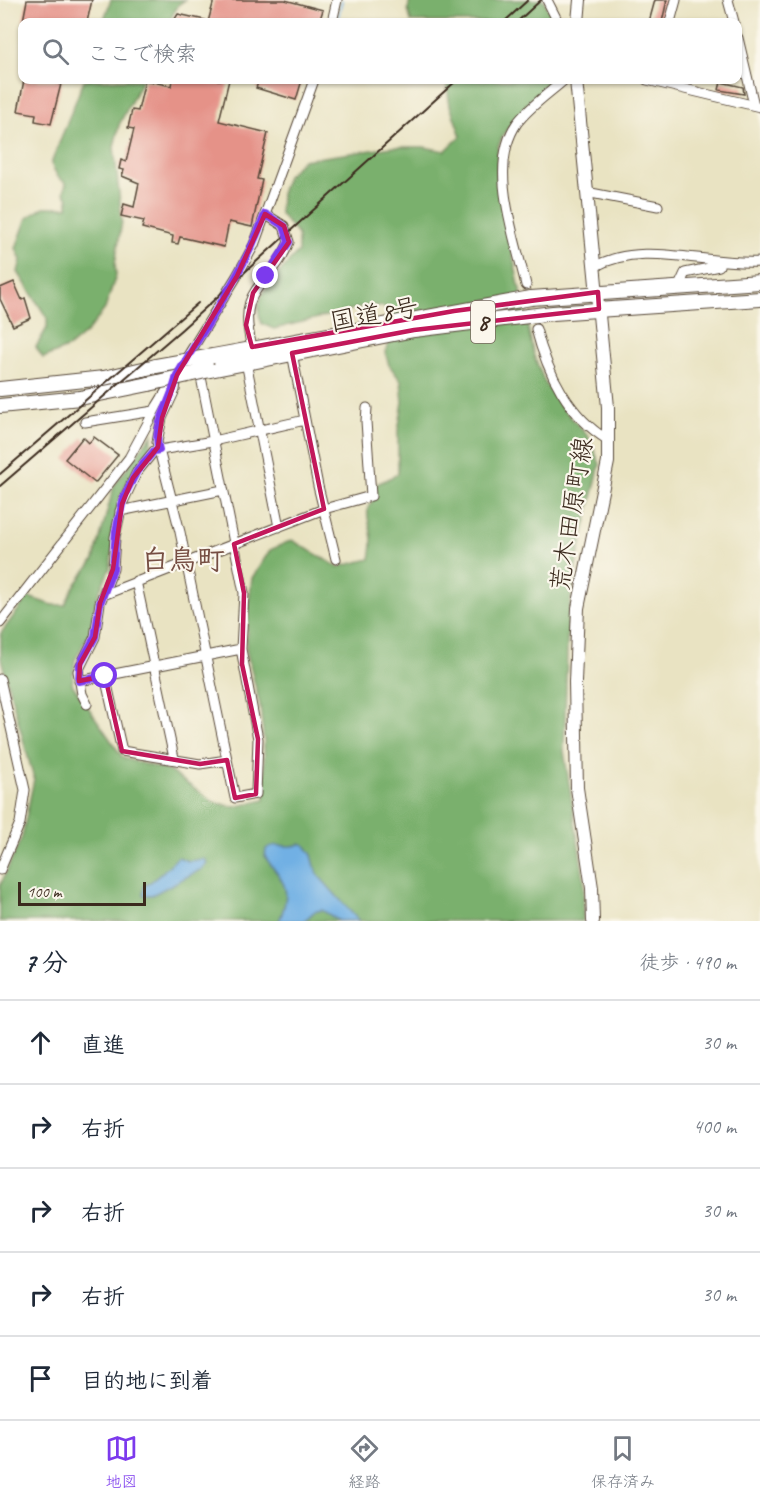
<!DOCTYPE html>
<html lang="ja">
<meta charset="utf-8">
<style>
:root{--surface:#fff;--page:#f6f6f7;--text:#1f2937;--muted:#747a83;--line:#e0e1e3;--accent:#7c3aed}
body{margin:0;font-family:Caveat,"Klee One",sans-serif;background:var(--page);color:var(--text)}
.scale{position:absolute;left:18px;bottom:15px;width:128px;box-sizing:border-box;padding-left:6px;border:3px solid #3b2a1e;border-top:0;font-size:16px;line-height:21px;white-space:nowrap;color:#3b2a1e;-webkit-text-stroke:4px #fbf7ec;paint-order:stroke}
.stop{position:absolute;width:18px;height:18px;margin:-14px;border:4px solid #7c3aed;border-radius:50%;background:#fff}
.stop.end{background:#7c3aed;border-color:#fff;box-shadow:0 2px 6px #0008}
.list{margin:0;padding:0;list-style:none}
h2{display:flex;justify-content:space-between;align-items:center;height:78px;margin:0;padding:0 24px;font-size:26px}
h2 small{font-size:20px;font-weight:400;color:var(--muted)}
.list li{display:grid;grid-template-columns:39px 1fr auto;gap:18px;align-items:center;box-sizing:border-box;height:84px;padding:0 24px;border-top:2px solid var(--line)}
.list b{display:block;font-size:22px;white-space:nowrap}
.list em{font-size:20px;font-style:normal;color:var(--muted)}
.icon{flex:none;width:33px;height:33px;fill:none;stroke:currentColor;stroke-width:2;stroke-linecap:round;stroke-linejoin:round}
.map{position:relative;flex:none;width:760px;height:921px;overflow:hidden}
.search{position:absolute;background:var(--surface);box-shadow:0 2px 4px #0004;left:18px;right:18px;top:18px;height:66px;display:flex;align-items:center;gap:15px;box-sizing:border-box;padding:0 21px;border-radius:12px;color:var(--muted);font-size:22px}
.sheet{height:498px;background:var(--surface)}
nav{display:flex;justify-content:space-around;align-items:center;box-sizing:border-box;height:84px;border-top:2px solid var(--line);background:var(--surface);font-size:16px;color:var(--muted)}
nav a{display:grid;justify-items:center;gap:3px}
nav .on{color:var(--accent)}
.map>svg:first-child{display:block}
.forest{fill:#7ab06d;stroke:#5a6d46;stroke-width:1.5}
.water{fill:#71b0e4;stroke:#566d81;stroke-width:1.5}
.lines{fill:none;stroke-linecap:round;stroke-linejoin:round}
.stream{stroke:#71b0e4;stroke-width:2}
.building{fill:#e59288}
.minor-tunnel{stroke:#c6bea1;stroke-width:9;stroke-dasharray:9 4.5;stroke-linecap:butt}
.minor-casing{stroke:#554637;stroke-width:11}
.major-casing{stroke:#554637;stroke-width:14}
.highway-casing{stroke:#554637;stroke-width:16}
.minor{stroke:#fff;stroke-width:9}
.major{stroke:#fff;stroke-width:12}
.highway{stroke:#fff;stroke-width:14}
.rail{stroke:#3b2a1e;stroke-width:2}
.highway-bridge-casing{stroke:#554637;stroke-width:16;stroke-linecap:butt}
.highway-bridge{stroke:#fff;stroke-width:14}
.route{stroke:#7c3aed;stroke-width:8}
.marked{fill:none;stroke:#c2185b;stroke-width:4.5;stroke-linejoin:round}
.labels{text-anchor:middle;stroke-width:4.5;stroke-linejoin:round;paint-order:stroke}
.shield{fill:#fbf7ec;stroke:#75685c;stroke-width:1.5}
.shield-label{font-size:24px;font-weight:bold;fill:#3b2a1e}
.street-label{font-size:26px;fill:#3b2a1e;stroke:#fbf7ec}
.quarter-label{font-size:28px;font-weight:bold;fill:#764e43;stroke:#fbf7ec}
</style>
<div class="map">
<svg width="760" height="921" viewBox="0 0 760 921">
<rect width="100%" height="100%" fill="#fbf7ec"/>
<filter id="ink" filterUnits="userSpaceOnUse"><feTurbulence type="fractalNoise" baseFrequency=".0167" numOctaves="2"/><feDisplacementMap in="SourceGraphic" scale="12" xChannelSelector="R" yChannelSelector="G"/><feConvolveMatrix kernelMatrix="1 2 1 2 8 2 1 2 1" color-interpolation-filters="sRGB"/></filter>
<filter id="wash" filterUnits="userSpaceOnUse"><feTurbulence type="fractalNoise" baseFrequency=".008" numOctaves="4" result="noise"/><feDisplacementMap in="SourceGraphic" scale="24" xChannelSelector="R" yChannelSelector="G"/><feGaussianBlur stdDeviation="1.35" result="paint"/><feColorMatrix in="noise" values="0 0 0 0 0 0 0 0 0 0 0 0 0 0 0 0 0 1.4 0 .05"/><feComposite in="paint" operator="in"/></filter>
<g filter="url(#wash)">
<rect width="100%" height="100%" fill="#e9e3c2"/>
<path class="forest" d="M111,0h74l-7,5 -9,17h-66z
M410,0h134l10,22h-143l-3,-13z
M84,80h58l-23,45 -5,22 8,74 -7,43 1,11 -11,34 -17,22 -19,16 -26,11 -7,-11 11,-19v-10l-29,-46 3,-12 -5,-12 11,-30 17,-11h24v-9l-4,-6 2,-9 -8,-6 -7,-13z
M446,80h110l-25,19 -28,36 -5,12 -1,34 37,175 12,29 17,24 25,27 12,28 -24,101 -8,53 -4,133 20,128 -1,42h-583v-35l22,-49 12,-58 -33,-120v-26l27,-36 24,8h13l8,-17 21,-28 20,-74 39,-53 -4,18 -23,33 -6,15 -10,69 -14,31 -7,34 -14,27 -3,24 51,74 46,13 45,31 20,5 31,-7 -1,-58 -4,-37 -14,-56 3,-47 3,-24 18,-28 22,-10 46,27 32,-8c1,-6 2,-13 2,-19 -1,-21 -12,-26 5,-45l-2,-10 23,-11v-43l5,-29 -2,-21 -12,-16 -4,-13 8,-19 -8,-26 -15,-2 -96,24 -12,-5c-14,-29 19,-51 36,-72v-17l-18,-21 1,-20 6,-18 16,-16 90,-13h31l21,4 16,-15 -11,-30z"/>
<path class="water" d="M299,844h5l8,11 5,19 42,47h-20l-17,-11 -8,2 -10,9h-25c14,-33 5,-38 -14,-64l1,-8c10,-8 22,1 33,-5z
M178,857l10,4 17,-2 2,4 -5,6 -50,26h-9l1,-9c13,-6 23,-19 34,-29z"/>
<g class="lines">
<path class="stream" d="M337,22l5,-22"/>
</g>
<g id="blocks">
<path class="building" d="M27,0h65l-5,22 -64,-1z
M214,0h71l38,10 -4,12h-111z
M655,0h12l-5,22h-13z
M178,14l27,6 -1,2h-31z
M24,80h38l-11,44 -16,-3 1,-7 -18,-3z
M145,80l26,6 1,-6h57l-10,41 49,12 -11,46 5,1 -10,47 -23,-5 -5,25 -44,-10 -2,7 -6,-1 1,-7 -31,-8 2,-7 -23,-5 3,-12 10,3 5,-24 -17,-7 2,-6 -5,-1 2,-9 5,2 8,-33 -6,-1 4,-18 6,1z
M259,80h43l-6,20 -40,-12z
M721,82l22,5 1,7 -25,-4z
M14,282l8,18 3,-2 6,20 -18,8 -13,-27v-11z
M83,437l6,6 5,-6 24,18 -23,28 -30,-24z"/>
</g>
</g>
<g filter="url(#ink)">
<use href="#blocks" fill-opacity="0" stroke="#554637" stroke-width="1.5"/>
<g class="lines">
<path class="minor-tunnel" d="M526,285l10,44"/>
<g class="minor-casing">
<path id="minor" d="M547,0l11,22
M728,0l6,22
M332,22l5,-22
M670,22l6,-22
M738,38l16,67
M647,80l113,27
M586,192l72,14
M594,267c49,-28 112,-1 166,-5
M526,285c-11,-48 -39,-119 -9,-162 13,-17 31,-29 47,-43
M679,286l6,-13 34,-7
M536,329c11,43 33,88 72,111
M252,347c-17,-64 19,-58 37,-105l-5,-16 -19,-12
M292,353l26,133 18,73
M246,362l33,165
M177,375l-2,15 -13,28 -5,24 23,90 55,266 21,-4 2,-55 -17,-90 3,-56 -44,-221
M85,422l69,-11
M120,511l103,-21
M136,581l38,177
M103,595l221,-86 47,-13 -5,-75 1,-13
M0,623l129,-165 28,-52 80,-130 17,-31 60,-165
M105,676l17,75 78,13 27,-4
M0,679l25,111 -5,33 -20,47
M79,681l162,-32
M87,704l-5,-10 -4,-23 17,-34 5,-34 13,-34 2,-32 7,-33 15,-32 17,-21 59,-10 92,-21"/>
</g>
<g class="major-casing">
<path id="major" d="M578,22l2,-22
M576,80l32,327v55l-30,146 -3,74 2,106 15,100 1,33"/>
</g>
<g class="highway-casing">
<path id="highway" d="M213,356l318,-58 229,-16
M210,370l204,-40 139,-17 207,-14
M0,389l104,-11 52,-12
M0,406l80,-8 69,-14"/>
</g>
<use href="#minor" class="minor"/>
<use href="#major" class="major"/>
<use href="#highway" class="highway"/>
<path class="rail" d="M504,22l24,-22
M517,22l24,-22
M0,474l198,-171
M0,486l182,-157 275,-249"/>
<g class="highway-bridge-casing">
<path id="highway-bridge" d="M156,366l57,-10
M149,384l61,-14"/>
</g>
<use href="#highway-bridge" class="highway-bridge"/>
</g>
</g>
<g class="lines" filter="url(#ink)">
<path class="route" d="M105,676l-26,5 1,-17 15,-27 5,-34 13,-34 3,-38 8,-35 13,-25 17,-20 5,-1c-8,-24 14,-50 18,-75 31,-53 67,-103 88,-161l19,12 5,16 -23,34"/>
</g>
<path class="marked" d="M265,214l19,12 5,16 -36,51 -7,32 6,22 202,-36 144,-19 1,17 -185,21 -122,23 32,156 -90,35 10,49 -2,71 16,75 -2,55 -21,4 -8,-38 -27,4 -78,-13 -17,-75 -26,5 1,-17 15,-27 5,-34 13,-34 9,-65 11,-26 25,-31 4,-29 15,-43 60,-99z"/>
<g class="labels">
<rect class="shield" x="471" y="301" width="24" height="42" rx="4.5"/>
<g class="shield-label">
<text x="483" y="330">8</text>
</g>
<g class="street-label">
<text transform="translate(374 314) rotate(-10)" y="9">国道8号</text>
<text transform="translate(571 514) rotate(-81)" y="9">荒木田原町線</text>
</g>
<g class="quarter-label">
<text x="183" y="569">白鳥町</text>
</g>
</g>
</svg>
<div class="scale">100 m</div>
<div class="stop" style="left:105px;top:676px"></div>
<div class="stop end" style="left:266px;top:276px"></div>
<div class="search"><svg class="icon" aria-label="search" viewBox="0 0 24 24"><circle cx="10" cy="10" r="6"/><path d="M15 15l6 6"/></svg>ここで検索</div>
</div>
<section class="sheet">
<h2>7 分<small>徒歩 · 490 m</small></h2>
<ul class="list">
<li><svg class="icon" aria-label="ahead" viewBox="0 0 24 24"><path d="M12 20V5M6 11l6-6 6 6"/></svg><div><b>直進</b></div><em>30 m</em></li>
<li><svg class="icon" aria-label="right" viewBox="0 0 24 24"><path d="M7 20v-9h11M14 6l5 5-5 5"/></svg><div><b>右折</b></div><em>400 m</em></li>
<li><svg class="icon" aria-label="right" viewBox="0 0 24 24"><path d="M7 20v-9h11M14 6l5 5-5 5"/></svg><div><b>右折</b></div><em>30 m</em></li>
<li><svg class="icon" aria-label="right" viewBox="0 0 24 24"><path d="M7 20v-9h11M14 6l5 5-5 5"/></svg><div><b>右折</b></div><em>30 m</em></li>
<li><svg class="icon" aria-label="arrive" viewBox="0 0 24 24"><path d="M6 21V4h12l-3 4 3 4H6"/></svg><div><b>目的地に到着</b></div></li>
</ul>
</section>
<nav>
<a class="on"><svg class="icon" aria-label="map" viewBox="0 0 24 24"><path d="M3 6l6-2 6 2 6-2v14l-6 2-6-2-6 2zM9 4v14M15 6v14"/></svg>地図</a>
<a><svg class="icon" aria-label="directions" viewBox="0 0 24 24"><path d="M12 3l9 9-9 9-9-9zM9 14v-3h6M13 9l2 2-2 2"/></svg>経路</a>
<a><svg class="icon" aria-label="saved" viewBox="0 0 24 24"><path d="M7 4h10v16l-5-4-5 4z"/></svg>保存済み</a>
</nav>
